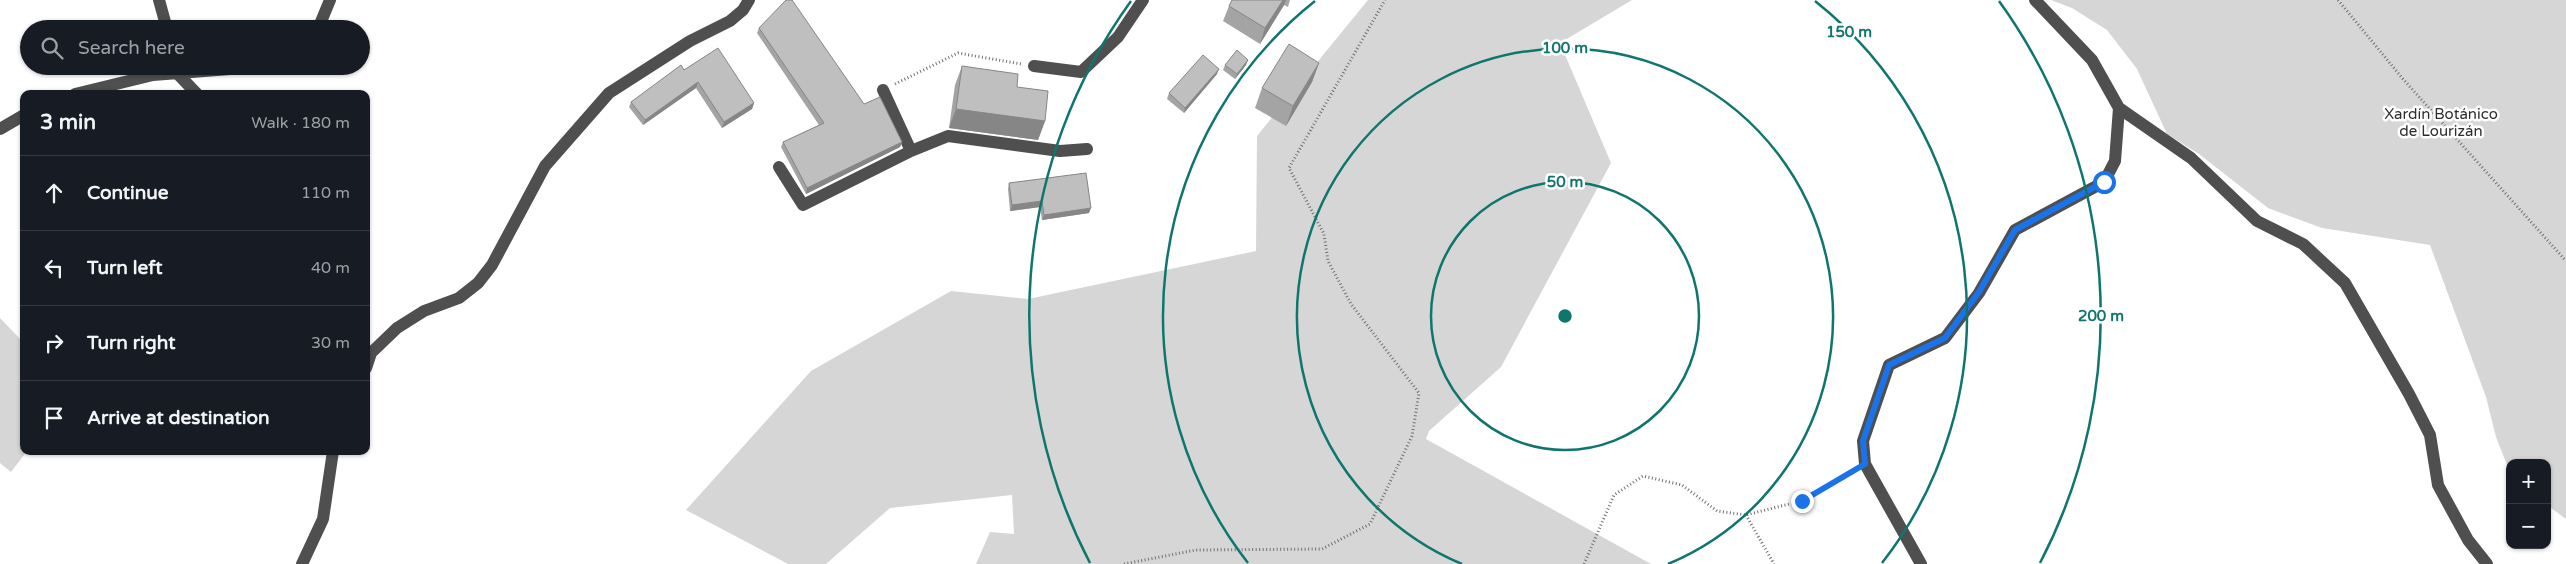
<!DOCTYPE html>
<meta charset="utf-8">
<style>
:root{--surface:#171b24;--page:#20242c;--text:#f1f3f6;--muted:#9ea1a6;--line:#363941}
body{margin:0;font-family:"Varela Round",sans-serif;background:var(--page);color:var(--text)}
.controls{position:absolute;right:15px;bottom:15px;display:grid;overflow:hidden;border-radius:10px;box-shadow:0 1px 4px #0004}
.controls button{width:45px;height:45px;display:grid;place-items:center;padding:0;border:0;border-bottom:1px solid var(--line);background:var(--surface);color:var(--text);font:25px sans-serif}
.stop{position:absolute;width:15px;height:15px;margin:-11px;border:4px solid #1a73e8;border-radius:50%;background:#fff}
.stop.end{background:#1a73e8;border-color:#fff;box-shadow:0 1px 5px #0008}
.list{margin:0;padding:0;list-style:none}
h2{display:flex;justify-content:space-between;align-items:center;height:65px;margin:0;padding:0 20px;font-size:21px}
h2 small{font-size:16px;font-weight:400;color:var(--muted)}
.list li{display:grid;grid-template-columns:32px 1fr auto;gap:15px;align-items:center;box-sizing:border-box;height:75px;padding:0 20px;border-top:1px solid var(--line)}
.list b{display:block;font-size:19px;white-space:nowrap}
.list em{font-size:16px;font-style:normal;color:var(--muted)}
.icon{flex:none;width:28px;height:28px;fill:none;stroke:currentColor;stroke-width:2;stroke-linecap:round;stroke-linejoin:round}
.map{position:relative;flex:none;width:2566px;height:564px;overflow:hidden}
.search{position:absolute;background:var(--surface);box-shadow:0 1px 4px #0004;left:20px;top:20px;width:350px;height:55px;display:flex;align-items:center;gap:12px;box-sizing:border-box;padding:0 18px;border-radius:28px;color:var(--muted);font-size:19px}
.panel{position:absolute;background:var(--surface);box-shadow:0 1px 4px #0004;left:20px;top:90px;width:350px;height:365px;border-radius:10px}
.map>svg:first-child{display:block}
.green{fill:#d6d6d6}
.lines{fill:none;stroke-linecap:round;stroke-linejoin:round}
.path{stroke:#717171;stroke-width:3;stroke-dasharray:1 2.5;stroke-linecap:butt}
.minor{stroke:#4f4f4f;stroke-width:12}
.wall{fill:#a4a4a4}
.shaded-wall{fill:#868686}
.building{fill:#bfbfbf;stroke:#868686}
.route{stroke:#1a73e8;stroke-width:6}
.ring{fill:none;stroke:#0f766e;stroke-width:2.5}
.labels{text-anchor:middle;stroke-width:5;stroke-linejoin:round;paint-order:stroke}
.park-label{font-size:15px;fill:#2d2d2d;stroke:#fff}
.centre{fill:#0f766e;stroke:#fff;stroke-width:2.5}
.ring-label{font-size:15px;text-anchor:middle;font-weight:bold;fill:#0f766e;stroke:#fff;stroke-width:5;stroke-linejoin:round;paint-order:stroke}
</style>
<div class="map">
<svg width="2566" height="564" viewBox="0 0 2566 564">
<rect width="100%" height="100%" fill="#fff"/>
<path class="green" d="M1368,0h264l-72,43 51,120 -110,204 -72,64 -3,8 225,125h-675l14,-32 24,2 -2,-39 -122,13 -64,56h-38l-102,-54 125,-139 140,-80 77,8 228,-48 1,-115z
M2051,0h515v519l-19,-14v-42h-37v6l-3,-4 -11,-28 -10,-40 -56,-152 -108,-17 -54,-20 -69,-54 -32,-20 -30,-65 -30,-39 -35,-22z
M0,318l24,25v108h3l-16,21 -11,-9z"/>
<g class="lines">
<path class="path" d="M2338,0l65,79 163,182
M895,84l63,-31 63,11
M1746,515l28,49
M1124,564l72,-14 126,-1 48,-25 42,-88 7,-43 -68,-89 -23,-43 -4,-27 -35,-66 96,-168
M1584,564l30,-69 29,-19 39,9 35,26 29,4 55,-14 52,-30"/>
<path class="minor" d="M159,0l8,29
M2035,0l57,60 27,48 72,50 66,63 46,23 42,39 64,111 21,41 8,50 30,55 19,24
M318,29l12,-29
M1034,66l47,6 37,-35 25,-37
M175,68l1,4 21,22
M75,94l78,-19 114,-9
M0,129l24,-14
M911,151l37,-15 112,15 27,-2
M779,167l24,38 108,-54 -28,-61
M366,368l5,-15 26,-25 27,-17 35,-13 19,-15 14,-18 53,-99 64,-73 81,-52 40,-20 13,-11 6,-10
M302,564l21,-45 10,-68
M1921,564l-56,-100 -2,-23 26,-76 56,-27 34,-45 36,-63 89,-48 11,-21 4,-53"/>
</g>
<path class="wall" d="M1232,0h58l-2,7 -4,-2 -24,39 -37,-23 6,-15z
M759,28l105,76 38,38 -2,5 -94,47 -25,-47 2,-5 36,-17 -62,-92z
M1248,60l-2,5 -11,14 -12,-9 2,-5z
M1319,63l-7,19 -26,44 -31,-18 7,-20z
M962,66l55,21 28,34 -7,19 -89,-12 6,-43z
M684,70l70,33 -2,6 -30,19 -26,-40 -53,37 -14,-18 2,-5z
M1217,74l-33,39 -17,-14 2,-6z
M1009,183l80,30 -47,7 -2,-13 -30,4 -2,-22z"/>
<path class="shaded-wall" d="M1283,0h3l-2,5 -24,39 5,-16z
M1248,60l-2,5 -11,14 2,-5z
M1319,63l-7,19 -26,44 7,-20z
M1219,69l-2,5 -33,39 1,-5z
M698,82l-2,6 -53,37 2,-5z
M754,103l-2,6 -30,19 2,-6z
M956,109l89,12 -7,19 -89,-12z
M902,142l-2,5 -94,47 1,-6z
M1042,201l-2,6 -30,4 2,-6z
M1091,208l-2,5 -47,7 2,-5z"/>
<path class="building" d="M786,0h6l72,104 16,-7 22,45 -95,46 -24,-46 41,-19 -65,-95z
M1232,0h51l-18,28 -36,-22z
M1289,44l30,19 -26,43 -31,-18z
M718,48l36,55 -30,19 -26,-40 -53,38 -14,-18 50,-37 3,5z
M1237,50l11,10 -11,14 -12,-9z
M1203,55l16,14 -34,39 -16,-15z
M962,66l56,8 -1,13 31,4 -3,30 -89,-12z
M1086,173l5,35 -47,7 -2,-14 -30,4 -3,-22z"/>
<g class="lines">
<path class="route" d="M1802,501l63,-37 -2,-23 26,-76 56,-27 34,-46 36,-62 89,-48"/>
</g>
<g class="ring">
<circle cx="1565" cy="316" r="134"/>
<path d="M1462 564A268 268 0 1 1 1668 564"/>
<path d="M1248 563A402 402 0 0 1 1315 1M1815 1A402 402 0 0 1 1882 563"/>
<path d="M1090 563A536 536 0 0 1 1131 1M1999 1A536 536 0 0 1 2040 563"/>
</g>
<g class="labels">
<g class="park-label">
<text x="2441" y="119">Xardín Botánico<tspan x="2441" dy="17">de Lourizán</tspan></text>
</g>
</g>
<circle cx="1565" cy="316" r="8" class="centre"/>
<g class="ring-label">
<text x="1849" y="37">150 m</text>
<text x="1565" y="53">100 m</text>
<text x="1565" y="187">50 m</text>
<text x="2101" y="321">200 m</text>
</g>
</svg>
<div class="controls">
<button>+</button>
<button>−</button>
</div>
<div class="stop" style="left:2104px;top:182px"></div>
<div class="stop end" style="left:1802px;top:501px"></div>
<div class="search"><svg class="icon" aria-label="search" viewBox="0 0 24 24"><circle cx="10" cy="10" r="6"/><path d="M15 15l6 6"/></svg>Search here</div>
<section class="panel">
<h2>3 min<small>Walk · 180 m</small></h2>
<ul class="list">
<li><svg class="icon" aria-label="ahead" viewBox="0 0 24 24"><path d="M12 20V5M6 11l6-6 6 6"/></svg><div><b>Continue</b></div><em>110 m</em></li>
<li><svg class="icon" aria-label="left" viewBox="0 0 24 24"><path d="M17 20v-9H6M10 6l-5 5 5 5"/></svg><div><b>Turn left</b></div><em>40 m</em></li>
<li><svg class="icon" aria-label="right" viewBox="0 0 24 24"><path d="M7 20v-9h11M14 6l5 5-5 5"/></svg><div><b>Turn right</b></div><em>30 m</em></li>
<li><svg class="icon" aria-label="arrive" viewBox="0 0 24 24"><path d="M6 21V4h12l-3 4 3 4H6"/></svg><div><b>Arrive at destination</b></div></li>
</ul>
</section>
</div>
